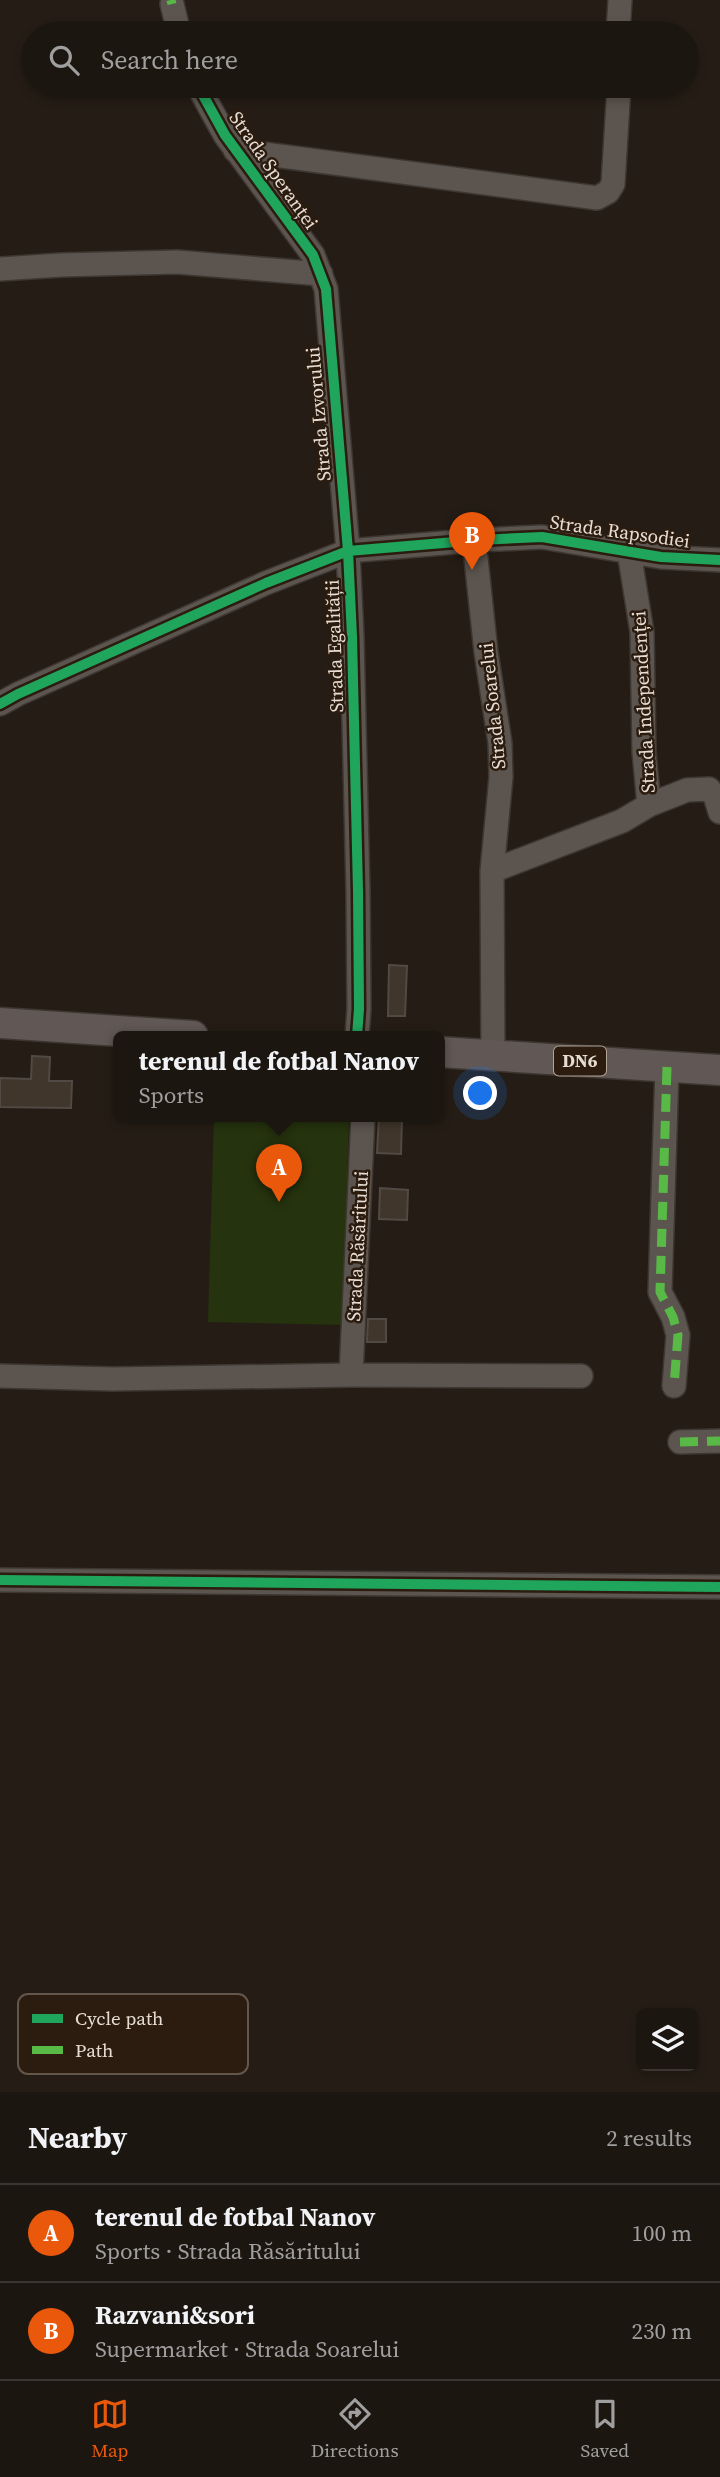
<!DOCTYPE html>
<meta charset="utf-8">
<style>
:root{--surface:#1c1610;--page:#29231e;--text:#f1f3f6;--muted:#a09f9f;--line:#3a3530;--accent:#ea580c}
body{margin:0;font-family:"Source Serif 4",serif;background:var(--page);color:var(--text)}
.controls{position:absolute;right:21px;bottom:21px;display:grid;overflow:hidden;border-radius:10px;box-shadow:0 4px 10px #0003}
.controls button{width:63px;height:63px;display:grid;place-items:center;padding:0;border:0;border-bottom:2px solid var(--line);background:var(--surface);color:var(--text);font:35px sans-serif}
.you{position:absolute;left:481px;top:1094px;width:24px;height:24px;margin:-18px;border:5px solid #fff;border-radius:50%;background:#1a73e8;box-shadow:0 0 0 10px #1a73e833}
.badge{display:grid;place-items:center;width:46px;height:46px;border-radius:50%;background:var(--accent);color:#fff;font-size:23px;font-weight:700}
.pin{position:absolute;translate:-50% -58px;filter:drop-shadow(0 2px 4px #0008)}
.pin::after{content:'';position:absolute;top:37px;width:24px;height:21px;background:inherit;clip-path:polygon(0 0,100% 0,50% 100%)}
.popup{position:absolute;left:113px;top:1031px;width:332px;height:91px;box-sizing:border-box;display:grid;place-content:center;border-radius:10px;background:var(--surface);filter:drop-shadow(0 2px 5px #0005);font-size:23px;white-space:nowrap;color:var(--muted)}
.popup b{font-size:26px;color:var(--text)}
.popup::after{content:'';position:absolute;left:50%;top:100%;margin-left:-14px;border:14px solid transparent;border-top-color:var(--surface)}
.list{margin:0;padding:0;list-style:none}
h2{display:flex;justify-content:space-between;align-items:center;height:91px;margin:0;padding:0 28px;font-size:30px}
h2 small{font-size:23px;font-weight:400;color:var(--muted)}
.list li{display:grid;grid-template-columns:46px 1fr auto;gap:21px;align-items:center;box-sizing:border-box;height:98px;padding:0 28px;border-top:2px solid var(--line)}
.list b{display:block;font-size:26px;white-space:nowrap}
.list p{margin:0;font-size:23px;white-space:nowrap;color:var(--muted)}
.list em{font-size:23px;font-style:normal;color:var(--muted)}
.icon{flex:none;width:38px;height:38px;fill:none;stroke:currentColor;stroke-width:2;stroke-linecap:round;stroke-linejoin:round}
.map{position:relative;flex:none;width:720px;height:2092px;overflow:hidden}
.search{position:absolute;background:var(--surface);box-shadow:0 4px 10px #0003;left:21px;right:21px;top:21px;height:77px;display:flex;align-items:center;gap:18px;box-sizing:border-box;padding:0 24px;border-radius:38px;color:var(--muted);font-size:26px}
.sheet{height:287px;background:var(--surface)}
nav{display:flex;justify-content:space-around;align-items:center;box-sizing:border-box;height:98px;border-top:2px solid var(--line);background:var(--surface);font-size:19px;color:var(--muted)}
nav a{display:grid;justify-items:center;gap:4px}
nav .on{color:var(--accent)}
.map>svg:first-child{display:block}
.green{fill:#25330e}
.building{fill:#40362b;stroke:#514a44;stroke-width:2}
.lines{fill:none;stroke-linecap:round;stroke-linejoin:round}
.minor-casing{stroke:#3d3631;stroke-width:26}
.major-casing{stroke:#3d3631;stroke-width:33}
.minor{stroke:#5c554f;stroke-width:23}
.major{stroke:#615855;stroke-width:30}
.quiet{stroke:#58b947;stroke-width:9;stroke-dasharray:18 9;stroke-linecap:butt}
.cycleway-casing{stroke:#2b1c0f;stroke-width:15}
.cycleway{stroke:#20a55d;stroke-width:10}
.labels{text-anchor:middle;stroke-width:5;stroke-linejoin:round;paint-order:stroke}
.shield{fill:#2b1c0f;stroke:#afa399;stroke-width:2}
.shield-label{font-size:18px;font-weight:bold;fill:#e7ddd4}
.street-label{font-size:19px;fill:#e7ddd4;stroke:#2b1c0f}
.key{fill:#2b1c0f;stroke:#63564a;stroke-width:2}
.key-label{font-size:19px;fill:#e7ddd4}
</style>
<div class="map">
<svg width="720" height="2092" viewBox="0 0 720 2092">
<rect width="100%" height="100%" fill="#251d15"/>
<path class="green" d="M214,1116h135l-6,209 -135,-3z"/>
<path class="building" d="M389,965l18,1 -2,50h-17z
M32,1056l18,1 -1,24h23l-1,27 -71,-1v-29l31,1z
M379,1116h23l-1,38 -24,-1z
M380,1188l28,2 -1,30 -28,-1z
M368,1319h18v23h-19z"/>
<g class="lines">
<g class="minor-casing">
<path id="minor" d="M172,4l7,29
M618,33l2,-33
M198,86l27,49 88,120 13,34 22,262 4,86 6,254 1,118 -2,27
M235,150l362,48 11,-6 5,-8 6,-98
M0,269l61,-4 116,-3 144,12
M474,540l12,112 14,91 1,34 -9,94
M629,552l13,80 2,120 5,53
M0,704l18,-10 248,-111 82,-32 131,-11 63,-3 119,20 59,3
M493,1055l-1,-184 130,-50 27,-16 38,-15 22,-1 6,7 5,16
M667,1067l-7,225 13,25 5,18 -4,51
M351,1375l12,-259
M0,1376l113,3 238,-4 230,1
M680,1442l40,-1
M0,1580l720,7"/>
</g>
<g class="major-casing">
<path id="major" d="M0,1023l193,13
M440,1052l280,18"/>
</g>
<use href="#minor" class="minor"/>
<use href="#major" class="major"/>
<path class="quiet" d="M171,0l1,4
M667,1067l-7,225 13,25 5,18 -4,51
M680,1442l40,-1"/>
<g class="cycleway-casing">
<path id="cycleway" d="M198,86l27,49 88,120 13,34 22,262 4,86 6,254 1,118 -2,27
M0,704l18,-10 248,-111 82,-32 131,-11 63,-3 119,20 59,3
M0,1580l720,7"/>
</g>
<use href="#cycleway" class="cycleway"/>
</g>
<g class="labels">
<rect class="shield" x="554" y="1046.5" width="52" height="29" rx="5"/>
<g class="shield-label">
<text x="580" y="1067">DN6</text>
</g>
<g class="street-label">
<text transform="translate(274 170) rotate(55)" y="7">Strada Speranței</text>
<text transform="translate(318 414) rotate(-95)" y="7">Strada Izvorului</text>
<text transform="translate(620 531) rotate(8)" y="7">Strada Rapsodiei</text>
<text transform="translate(334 646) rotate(-92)" y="7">Strada Egalității</text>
<text transform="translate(643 702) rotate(-93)" y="7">Strada Independenței</text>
<text transform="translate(492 706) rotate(-96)" y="7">Strada Soarelui</text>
<text transform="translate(357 1246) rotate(-87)" y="7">Strada Răsăritului</text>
</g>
</g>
<rect x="18" y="1994" width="230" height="80" rx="10" class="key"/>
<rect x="32" y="2014" width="31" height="9" fill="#20a55d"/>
<rect x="32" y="2046" width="31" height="8" fill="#58b947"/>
<g class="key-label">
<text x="75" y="2025">Cycle path</text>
<text x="75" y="2057">Path</text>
</g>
</svg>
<div class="controls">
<button><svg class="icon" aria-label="layers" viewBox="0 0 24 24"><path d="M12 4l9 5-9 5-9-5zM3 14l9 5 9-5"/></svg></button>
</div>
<div class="you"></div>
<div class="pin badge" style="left:279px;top:1202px">A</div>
<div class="popup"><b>terenul de fotbal Nanov</b>Sports</div>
<div class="pin badge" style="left:472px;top:570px">B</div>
<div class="search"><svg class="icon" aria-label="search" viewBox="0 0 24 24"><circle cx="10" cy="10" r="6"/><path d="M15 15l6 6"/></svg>Search here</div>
</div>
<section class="sheet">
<h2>Nearby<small>2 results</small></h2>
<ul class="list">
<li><span class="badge">A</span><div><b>terenul de fotbal Nanov</b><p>Sports · Strada Răsăritului</p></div><em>100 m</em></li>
<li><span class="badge">B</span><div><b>Razvani&amp;sori</b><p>Supermarket · Strada Soarelui</p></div><em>230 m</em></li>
</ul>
</section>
<nav>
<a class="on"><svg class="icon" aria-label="map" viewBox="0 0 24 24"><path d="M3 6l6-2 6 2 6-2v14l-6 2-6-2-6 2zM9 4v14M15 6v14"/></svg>Map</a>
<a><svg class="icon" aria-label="directions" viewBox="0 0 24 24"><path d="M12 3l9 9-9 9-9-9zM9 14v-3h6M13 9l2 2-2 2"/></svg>Directions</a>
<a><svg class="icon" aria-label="saved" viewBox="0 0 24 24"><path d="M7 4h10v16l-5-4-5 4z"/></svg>Saved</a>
</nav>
